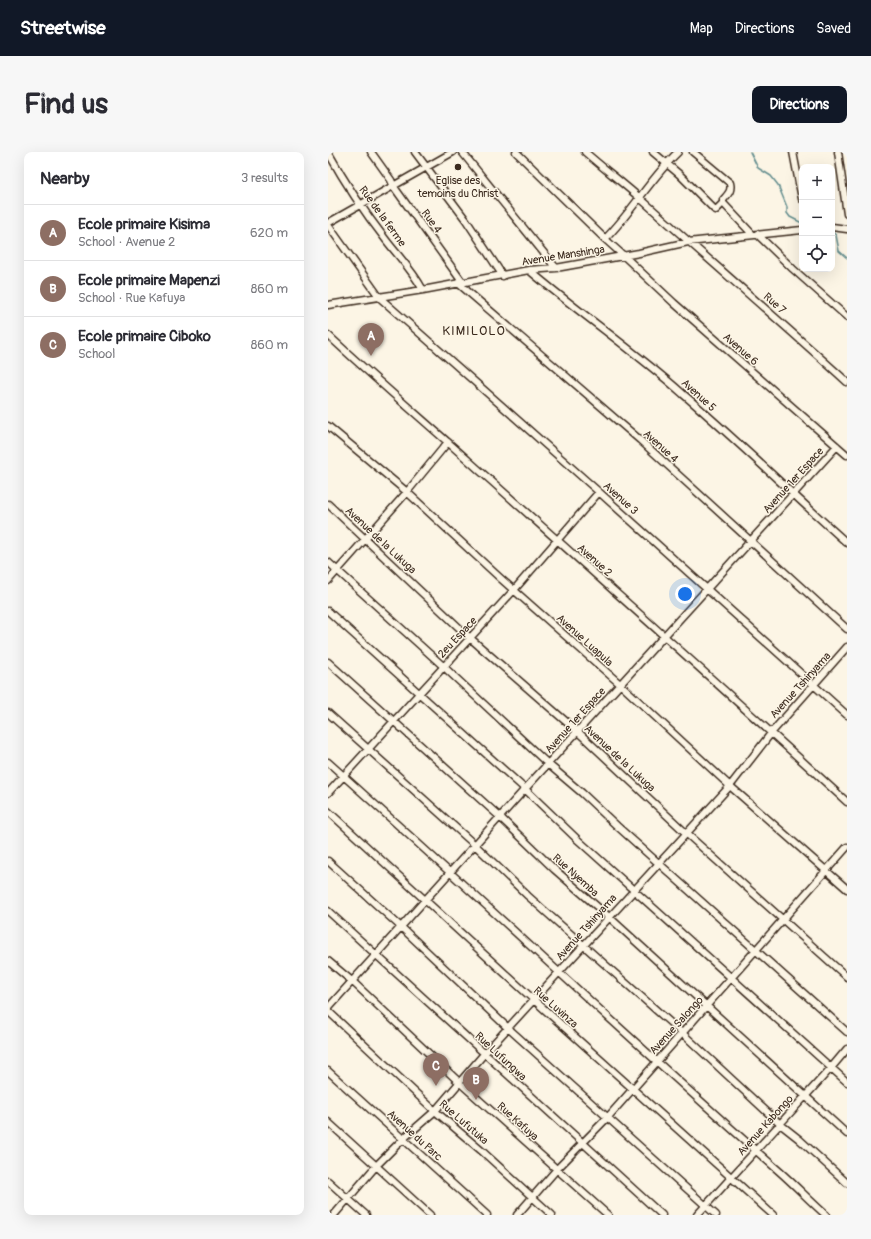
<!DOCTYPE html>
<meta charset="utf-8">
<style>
:root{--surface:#fff;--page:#f7f7f7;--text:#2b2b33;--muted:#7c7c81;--line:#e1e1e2;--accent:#111827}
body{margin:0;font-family:Pangolin,sans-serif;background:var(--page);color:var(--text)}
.controls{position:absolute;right:12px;top:12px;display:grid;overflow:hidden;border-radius:8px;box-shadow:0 4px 16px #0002}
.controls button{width:36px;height:36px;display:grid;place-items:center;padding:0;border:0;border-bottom:1px solid var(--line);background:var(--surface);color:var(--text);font:20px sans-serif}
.you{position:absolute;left:357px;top:442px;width:14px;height:14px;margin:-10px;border:3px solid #fff;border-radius:50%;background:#1a73e8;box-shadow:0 0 0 6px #1a73e833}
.badge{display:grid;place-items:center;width:26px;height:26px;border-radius:50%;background:var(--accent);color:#fff;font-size:13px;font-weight:700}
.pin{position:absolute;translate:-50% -33px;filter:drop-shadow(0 1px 2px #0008)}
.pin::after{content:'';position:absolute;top:21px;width:14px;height:12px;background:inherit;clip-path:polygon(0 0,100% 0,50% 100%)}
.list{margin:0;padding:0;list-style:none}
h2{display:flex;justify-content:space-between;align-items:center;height:52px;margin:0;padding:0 16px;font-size:17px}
h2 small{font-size:13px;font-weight:400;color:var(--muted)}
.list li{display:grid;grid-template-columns:26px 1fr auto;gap:12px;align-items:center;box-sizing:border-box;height:56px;padding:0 16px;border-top:1px solid var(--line)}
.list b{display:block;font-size:15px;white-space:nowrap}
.list p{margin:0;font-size:13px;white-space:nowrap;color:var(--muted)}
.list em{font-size:13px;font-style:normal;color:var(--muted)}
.icon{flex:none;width:22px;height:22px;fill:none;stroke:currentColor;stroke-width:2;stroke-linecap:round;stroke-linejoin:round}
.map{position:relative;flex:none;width:519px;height:1063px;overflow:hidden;border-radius:8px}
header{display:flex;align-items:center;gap:24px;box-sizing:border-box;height:56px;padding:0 20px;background:var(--accent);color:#fff}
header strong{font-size:19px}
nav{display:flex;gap:22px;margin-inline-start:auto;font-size:14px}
.intro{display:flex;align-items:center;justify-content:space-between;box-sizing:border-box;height:96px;padding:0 24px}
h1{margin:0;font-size:28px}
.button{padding:10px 18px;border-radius:8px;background:var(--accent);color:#fff;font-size:14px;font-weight:700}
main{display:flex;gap:24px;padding:0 24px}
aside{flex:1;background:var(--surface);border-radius:8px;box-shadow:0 4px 16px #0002}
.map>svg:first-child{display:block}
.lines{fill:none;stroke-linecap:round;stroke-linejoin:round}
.stream{stroke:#638d8e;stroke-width:1.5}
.minor-casing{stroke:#3b2a1e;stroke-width:9}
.minor{stroke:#fcf5e5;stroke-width:6}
.poi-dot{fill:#3b2a1e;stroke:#fcf5e5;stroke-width:1.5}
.labels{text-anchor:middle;stroke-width:3;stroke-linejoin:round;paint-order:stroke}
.poi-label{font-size:11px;fill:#3b2a1e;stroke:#fcf5e5}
.street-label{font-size:11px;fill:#3b2a1e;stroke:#fcf5e5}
.quarter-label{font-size:13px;letter-spacing:1px;fill:#3b2a1e;stroke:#fcf5e5}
</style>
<header>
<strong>Streetwise</strong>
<nav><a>Map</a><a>Directions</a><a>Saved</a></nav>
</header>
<div class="intro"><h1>Find us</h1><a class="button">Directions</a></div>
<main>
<aside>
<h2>Nearby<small>3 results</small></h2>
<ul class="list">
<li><span class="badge" style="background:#8d6e63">A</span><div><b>Ecole primaire Kisima</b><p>School · Avenue 2</p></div><em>620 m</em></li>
<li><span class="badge" style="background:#8d6e63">B</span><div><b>Ecole primaire Mapenzi</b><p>School · Rue Kafuya</p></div><em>860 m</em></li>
<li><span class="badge" style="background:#8d6e63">C</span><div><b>Ecole primaire Ciboko</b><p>School</p></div><em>860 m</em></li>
</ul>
</aside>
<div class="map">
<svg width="519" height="1063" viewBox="0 0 519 1063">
<rect width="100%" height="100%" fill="#fcf5e5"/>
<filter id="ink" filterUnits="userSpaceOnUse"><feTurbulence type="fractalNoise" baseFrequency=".025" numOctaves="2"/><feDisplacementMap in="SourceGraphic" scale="8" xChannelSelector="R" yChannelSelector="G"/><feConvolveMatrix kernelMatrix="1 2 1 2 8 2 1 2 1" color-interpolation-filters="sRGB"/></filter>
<g filter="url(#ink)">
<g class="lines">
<path class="stream" d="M422,0l8,16 13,8 7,9 9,22v6l3,4 12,6
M504,80l4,3 3,16 8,7"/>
<g class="minor-casing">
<path id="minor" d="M0,0c17,31 37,61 58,88 13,17 27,31 37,50
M43,0l20,28 3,7 69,96
M87,0l51,68 37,56
M134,0l94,116
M188,0l89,87 19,17 50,47 173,152
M257,0c18,16 38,31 56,47 68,61 138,121 206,183
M325,0l26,22 35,35 2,1 7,-7v-3c5,-6 9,-9 7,-17l-37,-31
M465,0l9,47
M510,0l9,62
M395,51l30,32
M0,71l125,-71
M0,73l52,73 219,194 248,223
M504,75l15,2
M429,82l36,35 54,48
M277,87c27,-27 45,-60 73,-87
M201,118c50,43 105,80 154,124 56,48 109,100 164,149
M130,131l182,157 207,189
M0,153l95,-15 106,-20 27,-2 83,-15 49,-11 114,-12
M0,183c46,43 94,84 141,126 126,113 253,226 378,341
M0,274l79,66 92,85 121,107 110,102 117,103
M0,352l142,134 108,94 109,102 160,143
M0,410l115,104 105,98 34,29 35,33 230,206
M0,429l79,-89 41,-50
M0,459l197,178 53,51 269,242
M0,510l172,155 54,52 55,48 238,217
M0,561l147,132 53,51 154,137 98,91 19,15 48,44
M0,610c151,135 299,275 451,409 16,14 31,30 47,44
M0,641l186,-203 85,-98
M0,659l206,189 239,215
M0,709l73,66 107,101 208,187
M0,759l334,304
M0,809l25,21 106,100 149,133
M0,856l197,-219 312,-343
M0,859l107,100 48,41 69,63
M0,919l159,144
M0,970l102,93
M0,1029l38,34
M6,1063l42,-49 27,-27 32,-28 49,-57 246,-268 42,-54 75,-85
M189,1063l40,-46 51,-52 239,-270
M369,1063l134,-147 16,-19"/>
</g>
<use href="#minor" class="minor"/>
</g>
</g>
<circle class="poi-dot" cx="130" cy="15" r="4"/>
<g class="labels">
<g class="poi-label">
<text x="130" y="32">Eglise des<tspan x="130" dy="13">temoins du Christ</tspan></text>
</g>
<g class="street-label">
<text transform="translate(55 64) rotate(54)" y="4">Rue de la ferme</text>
<text transform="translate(104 69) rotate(54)" y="4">Rue 4</text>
<text transform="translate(235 103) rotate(-9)" y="4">Avenue Manshinga</text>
<text transform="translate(447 151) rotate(42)" y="4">Rue 7</text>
<text transform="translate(413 197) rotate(41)" y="4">Avenue 6</text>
<text transform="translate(371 243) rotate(42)" y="4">Avenue 5</text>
<text transform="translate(333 294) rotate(42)" y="4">Avenue 4</text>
<text transform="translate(465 328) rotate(-48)" y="4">Avenue 1er Espace</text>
<text transform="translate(293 346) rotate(42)" y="4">Avenue 3</text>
<text transform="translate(53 388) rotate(43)" y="4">Avenue de la Lukuga</text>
<text transform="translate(267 408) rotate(42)" y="4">Avenue 2</text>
<text transform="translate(129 485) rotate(-47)" y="4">2eu Espace</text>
<text transform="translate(257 488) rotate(42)" y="4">Avenue Luapula</text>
<text transform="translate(472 533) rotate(-48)" y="4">Avenue Tshinyama</text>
<text transform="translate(247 568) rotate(-48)" y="4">Avenue 1er Espace</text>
<text transform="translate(292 606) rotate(43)" y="4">Avenue de la Lukuga</text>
<text transform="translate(248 723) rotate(42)" y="4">Rue Nyemba</text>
<text transform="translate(258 775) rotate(-48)" y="4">Avenue Tshinyama</text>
<text transform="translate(228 855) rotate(42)" y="4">Rue Luvinza</text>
<text transform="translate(348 873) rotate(-48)" y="4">Avenue Salongo</text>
<text transform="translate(173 904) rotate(43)" y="4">Rue Lufungwa</text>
<text transform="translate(190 969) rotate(42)" y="4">Rue Kafuya</text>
<text transform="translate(136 970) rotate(41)" y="4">Rue Lufutuka</text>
<text transform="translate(437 973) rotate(-48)" y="4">Avenue Kabongo</text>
<text transform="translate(87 983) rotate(42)" y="4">Avenue du Parc</text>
</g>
<g class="quarter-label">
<text x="146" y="183">KIMILOLO</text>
</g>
</g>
</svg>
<div class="controls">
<button>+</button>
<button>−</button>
<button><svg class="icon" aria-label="locate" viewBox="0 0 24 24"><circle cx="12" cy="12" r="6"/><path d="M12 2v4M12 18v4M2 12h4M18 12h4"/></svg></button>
</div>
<div class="you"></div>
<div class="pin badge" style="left:43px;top:204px;background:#8d6e63">A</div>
<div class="pin badge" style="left:148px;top:948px;background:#8d6e63">B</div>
<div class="pin badge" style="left:108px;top:934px;background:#8d6e63">C</div>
</div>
</main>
